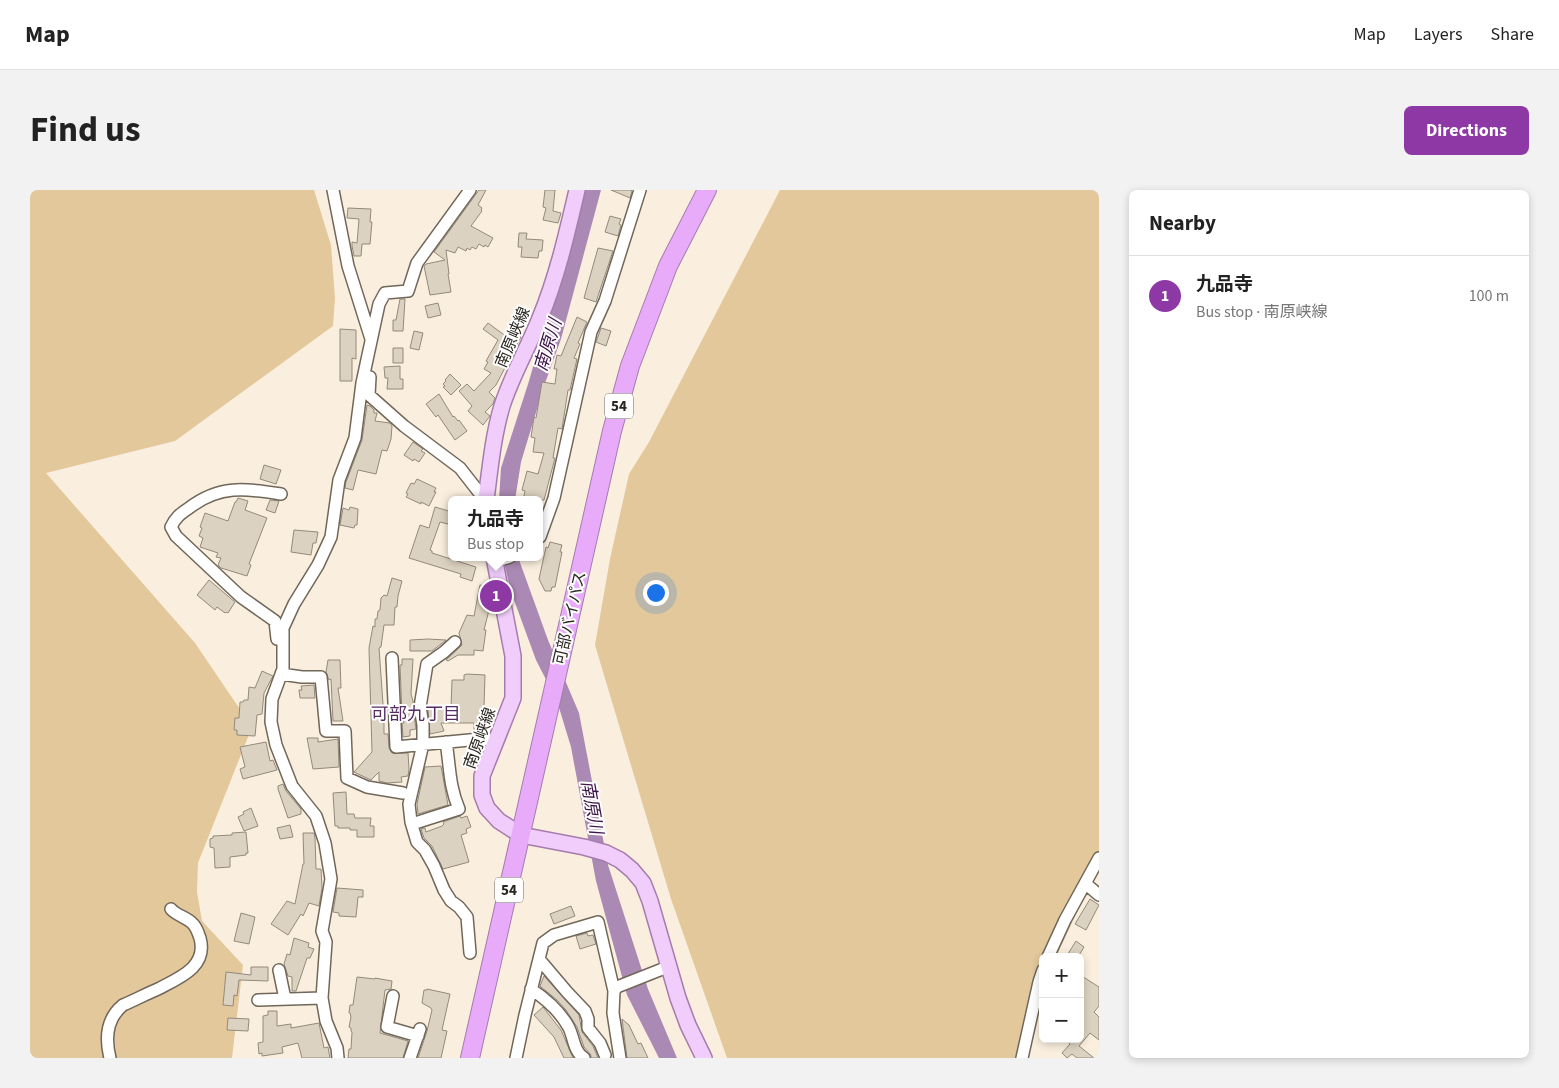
<!DOCTYPE html>
<meta charset="utf-8">
<style>
:root{--surface:#fff;--page:#f2f2f2;--text:#222;--muted:#767676;--line:#e0e0e0;--accent:#8e38a5}
body{margin:0;font-family:"Source Sans 3","Noto Sans JP",sans-serif;background:var(--page);color:var(--text)}
.controls{position:absolute;right:15px;bottom:15px;display:grid;overflow:hidden;border-radius:8px;box-shadow:0 2px 8px #0003}
.controls button{width:45px;height:45px;display:grid;place-items:center;padding:0;border:0;border-bottom:1px solid var(--line);background:var(--surface);color:var(--text);font:25px sans-serif}
.you{position:absolute;left:625px;top:402px;width:18px;height:18px;margin:-12px;border:4px solid #fff;border-radius:50%;background:#1a73e8;box-shadow:0 0 0 8px #1a73e833}
.badge{display:grid;place-items:center;width:32px;height:32px;border-radius:50%;background:var(--accent);color:#fff;font-size:16px;font-weight:700}
.pin{position:absolute;translate:-50% -50%;border:2px solid #fff;box-shadow:0 1px 5px #0006}
.popup{position:absolute;left:418px;top:306px;width:95px;height:65px;box-sizing:border-box;display:grid;place-content:center;border-radius:8px;background:var(--surface);filter:drop-shadow(0 1px 4px #0005);font-size:16px;white-space:nowrap;color:var(--muted)}
.popup b{font-size:19px;color:var(--text)}
.popup::after{content:'';position:absolute;left:50%;top:100%;margin-left:-10px;border:10px solid transparent;border-top-color:var(--surface)}
.list{margin:0;padding:0;list-style:none}
h2{display:flex;justify-content:space-between;align-items:center;height:65px;margin:0;padding:0 20px;font-size:21px}
h2 small{font-size:16px;font-weight:400;color:var(--muted)}
.list li{display:grid;grid-template-columns:32px 1fr auto;gap:15px;align-items:center;box-sizing:border-box;height:80px;padding:0 20px;border-top:1px solid var(--line)}
.list b{display:block;font-size:19px;white-space:nowrap}
.list p{margin:0;font-size:16px;white-space:nowrap;color:var(--muted)}
.list em{font-size:16px;font-style:normal;color:var(--muted)}
.map{position:relative;flex:none;width:1069px;height:868px;overflow:hidden;border-radius:8px}
header{display:flex;align-items:center;gap:30px;box-sizing:border-box;height:70px;padding:0 25px;background:var(--surface);border-bottom:1px solid var(--line)}
header strong{font-size:24px}
nav{display:flex;gap:28px;margin-inline-start:auto;font-size:18px}
.intro{display:flex;align-items:center;justify-content:space-between;box-sizing:border-box;height:120px;padding:0 30px}
h1{margin:0;font-size:35px}
.button{padding:12px 22px;border-radius:8px;background:var(--accent);color:#fff;font-size:18px;font-weight:700}
main{display:flex;gap:30px;padding:0 30px}
aside{flex:1;background:var(--surface);border-radius:8px;box-shadow:0 2px 8px #0003}
.map>svg:first-child{display:block}
.green{fill:#e3c89c}
.water{fill:#aa89b4}
.building{fill:#dcd2c1;stroke:#938a7b}
.lines{fill:none;stroke-linecap:round;stroke-linejoin:round}
.minor-casing{stroke:#706759;stroke-width:14}
.major-casing{stroke:#a57cad;stroke-width:18}
.highway-casing{stroke:#a57cad;stroke-width:20}
.minor{stroke:#fff;stroke-width:11}
.major{stroke:#f1cdfb;stroke-width:15}
.highway{stroke:#e7abf9;stroke-width:18}
.labels{text-anchor:middle;stroke-width:4;stroke-linejoin:round;paint-order:stroke}
.shield{fill:#fefefe;stroke:#6a6763;stroke-width:1}
.shield-label{font-size:15px;font-weight:bold;fill:#2a2620}
.street-label{font-size:16px;fill:#2a2620;stroke:#fefefe}
.water-label{font-size:18px;font-style:italic;fill:#3e134a;stroke:#fefefe}
.neighbourhood-label{font-size:18px;fill:#562c62;stroke:#fefefe}
</style>
<header>
<strong>Map</strong>
<nav><a>Map</a><a>Layers</a><a>Share</a></nav>
</header>
<div class="intro"><h1>Find us</h1><a class="button">Directions</a></div>
<main>
<div class="map">
<svg width="1069" height="868" viewBox="0 0 1069 868">
<rect width="100%" height="100%" fill="#faefdf"/>
<path class="green" d="M0,0h284l17,55 4,53 -2,28 -158,115 -129,32 149,170 57,84 -54,136 -1,29 5,29 41,44 -11,93h-202z
M750,0h319v675l-43,92h-13v28l-25,73h-291l-56,-159 -76,-254 15,-86 19,-85 20,-32z"/>
<path class="water" d="M551,0h20l-40,149 -17,47 -23,76 -6,38h-16l2,-32 28,-87 40,-141z
M473,367h15l30,83 31,73 29,152 40,124 29,69h-18l-32,-63 -31,-114 -25,-134 -14,-46 -21,-41 -26,-71z"/>
<path class="building" d="M449,0h7l-8,15 4,3 -1,2 1,1 -11,15 22,12 -5,9 -3,-2 -1,2 -5,-3 -3,5 -4,-2 -2,3 -3,-2 -1,3 -8,-4 -3,6 -9,-3 3,24h-1l3,18 -21,3 -6,-29 2,-2 19,-4 -11,-8z
M515,0h10l-2,21 8,2 -3,10 -15,-3 3,-12 -3,-1z
M581,0h19l2,1 -2,7z
M318,18l23,1 -1,13h2l-2,22h-8l-1,12h-7l-2,-10v-4l5,1 2,-24 -12,-1z
M580,26l11,3 -2,5 2,1 -3,11 -13,-4z
M489,43h8l-1,6 17,1 -1,11h-3l-1,7 -17,-1 1,-10h-4z
M568,58l15,3 -17,51 -12,-4z
M370,109h5l-2,32h-10v-11h3z
M408,113l3,12 -13,3 -3,-12z
M547,127l10,5 -9,21 2,1 -6,14 3,1 -7,31h-2l-6,39 -4,-1 -5,30h2l-11,42h-21l2,-9 -3,-1 5,-19 11,3 6,-21 -11,-1 2,-14 -4,-1 3,-20 2,1 6,-36 13,2 2,-15h-3l3,-14 4,1z
M458,133l19,14 2,-5 12,5 -25,48 -7,7 6,6 -2,6 -8,8 5,4 -7,9 -15,-14 4,-5 -13,-15 8,-7 7,7 17,-18 -7,-4 4,-7 -2,-1 12,-21 -15,-11z
M571,138l10,3 -5,15 -10,-4z
M310,139l16,1v29l-4,-1v23h-12z
M384,141l9,2 -4,17 -9,-2z
M363,158h10v15h-10z
M370,176v13h3v10h-16l1,-11h-3l-1,-11z
M420,184l11,11 -10,10 -8,-8 2,-1 -2,-2 3,-3 -1,-1z
M409,204l14,23 1,-1 4,5 1,-1 8,11 -12,9 -17,-25 -2,2 -10,-13z
M337,215l3,1 4,4v3h3l-2,8 15,2 2,3 -1,13 -4,12 -5,-1 -6,24 -18,-4 -5,20 -8,-2 1,-6 16,-42z
M383,252l10,7 -2,2 4,2 -6,9 -5,-3 -1,2 -9,-6z
M234,275l17,5 -5,14 -16,-5z
M387,289l19,9 -2,4h2l-7,14 -8,-4v2l-15,-7 2,-3 -2,-1 5,-10 3,1z
M208,308l10,3 -3,9 22,8 -18,46 2,1 -4,11 -26,-8 -3,-3 3,-7 -5,-1 2,-4 -18,-6 3,-9 -4,-2 3,-8 -2,-1 5,-14 23,8 7,-19h1z
M240,310l9,1 -4,12 -9,-3z
M320,317l8,2 -1,16h-2l-1,3 -14,-3 3,-17 6,2z
M405,317l17,5v13l-12,-3 -10,28 2,1v2l44,14 -4,14 -12,-4 1,-3 -52,-16 11,-33 9,3z
M264,340l24,2 -2,11h-3l-2,12 -20,-3z
M520,352l12,3 -2,7h2l-7,35h-3l-1,4h-6l-6,-12 7,-32 2,1z
M362,388l10,3 -4,15 -1,11h-2l-1,18h-10l-3,22 -2,1 5,70v16h4l1,14 3,5h16l1,16 -1,7 -7,1 1,5 -15,1 -8,-2v-9l-8,8 -17,-8 18,-20 -3,-104 4,-22 2,1v-8h2l1,-8 2,-1 1,-12 3,-3 3,1z
M179,390l26,22 -7,11 -2,-1 -1,1 -8,-6 -2,3 -18,-15z
M450,395l10,2 2,11 -8,32h2l-3,21 -9,-1v5h-16l-10,6 -2,-1 16,-15 -3,-12 8,-18 7,1z
M398,449l18,1 -14,11h-22v-11z
M372,469h11l-2,35 2,7v7l3,21 -6,1v6l-7,1 -1,-14h2l-2,-7 -2,-51h2z
M298,470h12l1,28h-3l5,33h-10l-2,-42 -2,1 -3,-8z
M232,481l11,5 -9,17 -2,21 -5,1 -2,21 -18,-1v-5h-3l1,-12h4l1,-16h3l1,-2h4l1,-13 6,1z
M437,484l18,1 -1,32h4v14h-3v11h-11v-9h-33l3,8 -14,3 -2,-25 9,-2 14,1 1,-28h12v-5z
M284,495l1,13h-15l-1,-8h3l-1,-4z
M277,548h11v4l20,-3 1,28 -26,2z
M236,552l4,19 3,-1 4,10 -34,9 -3,-10 5,-2 -5,-20z
M411,576l7,39 -30,9 -1,-10 8,-37z
M253,594l3,7 15,18v5l-13,4 -10,-29v-3z
M316,602l1,22h7l1,4h16l-1,8h4v11h-17v-7h-7v-2h-12v-2h-3l-2,-33z
M221,618l7,18 -14,5 -6,-14 6,-3 -1,-2z
M430,626l1,2 6,-2 4,11 -5,2 1,4 -6,2 8,27 -26,7 -11,-23 -8,-8 -3,-9 4,-1 1,4 16,-6 2,-2 -1,-2z
M260,635l3,12 -13,2 -3,-11z
M216,642l2,21h-2v2l-16,2v10l-15,1 -1,-20 -4,-1v-8l3,-1v-2l19,-1v-2z
M273,643h11l1,5 1,31h5l1,19 -3,18 -10,-3 -6,13 -2,-2 -13,21 -17,-11 16,-23 8,3 8,-40h1z
M307,698l26,2v7h-5l-2,20 -17,-1v-3l-6,-1z
M1060,709l9,6 -13,25 -11,-6z
M541,716l4,10 -21,8 -4,-10z
M211,723l14,4 -6,27 -15,-3z
M557,743l1,3 5,-1 3,9 -16,5 -4,-13z
M264,748l15,5 -1,4 6,2 -4,9h-3l-11,33h-4v-14l-4,-1 -4,-12 3,-10 3,1z
M1046,751l8,6 -6,10h-12z
M221,777h17v14l-29,-1 -2,16 -3,-1 -1,11 -10,-1 3,-33 25,3z
M1050,785l19,12v19l-5,6 5,5v23l-9,-7 -11,13 15,12h-17l-5,-4 -5,4 -5,-5 8,-9 -6,-5h16z
M514,786l35,39 3,17 11,14 5,12h-7v-3l-7,-8 -7,-20 -11,-17 -9,-10 -17,-14z
M327,787l18,2v-1l17,3 -1,8 -6,1 -5,43 28,8 -5,17h-55l1,-9h2l1,-17 -1,-1v-3l-2,-1 2,-10 -1,-4h-1l1,-8h3z
M397,799l23,5 -8,36 5,1 -6,27h-23l9,-27 5,-21 -1,-2 -9,-5 2,-13h3z
M513,817l18,23 12,28h-9l-10,-21 -20,-22z
M238,821h9v15l14,-2v4l28,-5 5,25 4,-1 2,11h-28l-4,-15 -16,4 1,6 -21,3v-3l-3,1 -1,-11 5,-1v-26l5,-1z
M198,828l21,1 -1,12 -21,-1z
M592,829l7,6 9,19 3,-1 7,15h-21z"/>
<g class="lines">
<g class="minor-casing">
<path id="minor" d="M303,0l15,76 23,73
M340,187l-1,18 35,31 56,42 25,32
M510,347l14,-39 37,-166 14,-31 35,-111
M464,372l16,-5
M247,449l-2,-18 -34,-24 -65,-61 -5,-9c4,-9 9,-13 18,-19 30,-23 56,-20 92,-14
M425,452l-11,10 -17,12 -7,43 3,18v19l-14,60 2,18 6,20 8,8 9,16 10,24 7,11 8,6 8,10 3,36
M362,468l4,89 84,-8 17,2
M251,484l21,3h19l5,54h19l2,47 20,9 36,6
M382,634l47,-15c-10,-23 -9,-43 -13,-67
M1056,694l13,11
M1018,767l17,-37 34,-62
M509,769l28,33 18,19 3,8v9l12,15 5,12
M249,780l6,29
M501,799c15,10 28,21 37,37 6,10 5,25 16,32
M584,801l3,-4 53,-21
M363,806l-6,31 31,9
M228,810l64,-2
M80,868c-5,-20 -4,-39 13,-53 12,-5 23,-11 35,-16 21,-11 50,-22 42,-51 -2,-5 -3,-10 -7,-14 -6,-7 -16,-8 -22,-15
M308,868l-1,-10 -11,-27 -4,-23 4,-56 -4,-11 9,-52 -6,-36 -9,-27 -24,-30 -16,-41 -5,-23 1,-23 11,-30v-41l11,-24 24,-39 13,-28 8,-57 16,-42 7,-55 17,-79 6,-11 23,-2 9,-28 53,-73
M380,868l10,-29
M486,868l9,-43 18,-72 11,-8 44,-13 16,69 -1,22 7,45
M992,868l17,-76 4,-12"/>
</g>
<g class="major-casing">
<path id="major" d="M456,310c4,-31 7,-64 16,-94 10,-31 26,-58 38,-88 17,-41 27,-85 37,-128
M464,367l19,99v42l-31,78v19l5,13 12,13 22,14 63,12 22,6 14,7 12,10 11,13 7,18 28,97 10,27 16,33"/>
</g>
<g class="highway-casing">
<path id="highway" d="M440,868l142,-627 18,-65 38,-100 39,-76"/>
</g>
<use href="#minor" class="minor"/>
<use href="#major" class="major"/>
<use href="#highway" class="highway"/>
</g>
<g class="labels">
<g class="shield">
<rect x="575" y="203.5" width="28" height="25" rx="4"/>
<rect x="465" y="687.5" width="28" height="25" rx="4"/>
</g>
<g class="shield-label">
<text x="589" y="221">54</text>
<text x="479" y="705">54</text>
</g>
<g class="street-label">
<text transform="translate(482 147) rotate(-67)" y="6">南原峡線</text>
<text transform="translate(539 428) rotate(-77)" y="6">可部バイパス</text>
<text transform="translate(449 548) rotate(-70)" y="6">南原峡線</text>
</g>
<g class="water-label">
<text transform="translate(518 155) rotate(-73)" y="6">南原川</text>
<text transform="translate(562 617) rotate(80)" y="6">南原川</text>
</g>
<g class="neighbourhood-label">
<text x="386" y="530">可部九丁目</text>
</g>
</g>
</svg>
<div class="controls">
<button>+</button>
<button>−</button>
</div>
<div class="you"></div>
<div class="pin badge" style="left:466px;top:406px">1</div>
<div class="popup"><b>九品寺</b>Bus stop</div>
</div>
<aside>
<h2>Nearby<small></small></h2>
<ul class="list">
<li><span class="badge">1</span><div><b>九品寺</b><p>Bus stop · 南原峡線</p></div><em>100 m</em></li>
</ul>
</aside>
</main>
